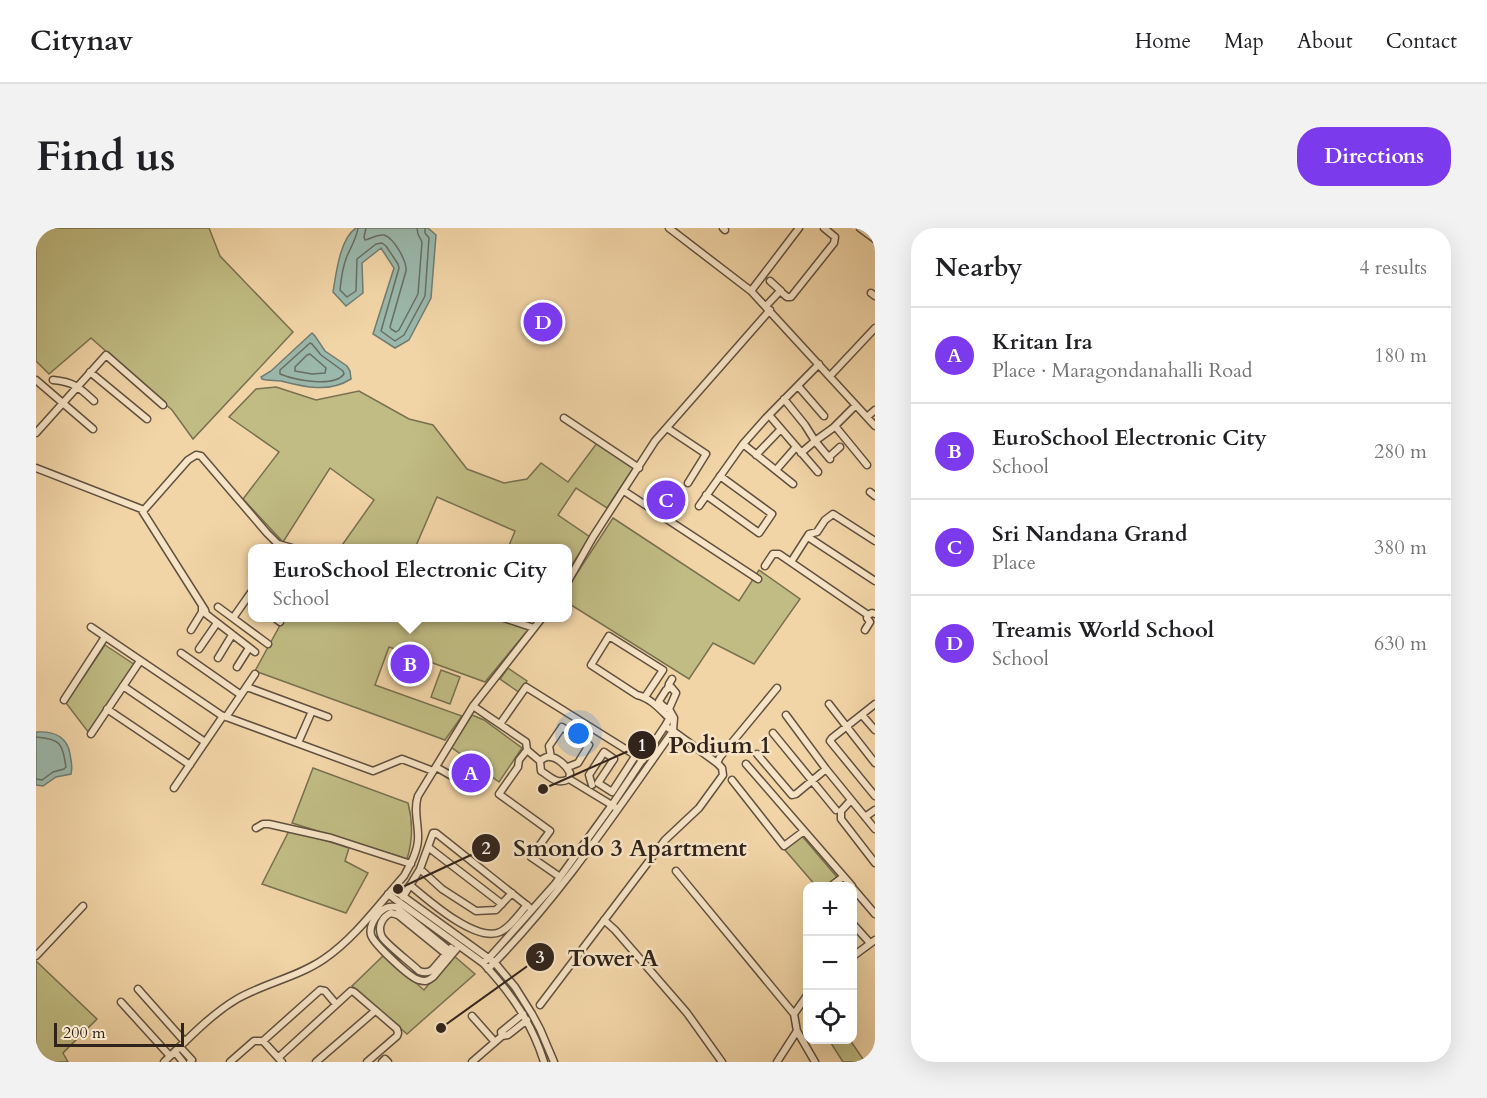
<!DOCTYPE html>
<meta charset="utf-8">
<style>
:root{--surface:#fff;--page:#f2f2f2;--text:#202124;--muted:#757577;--line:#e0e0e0;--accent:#7c3aed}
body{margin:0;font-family:Cardo,serif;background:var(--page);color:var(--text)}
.controls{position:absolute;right:18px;bottom:18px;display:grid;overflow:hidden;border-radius:12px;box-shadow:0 6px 24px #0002}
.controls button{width:54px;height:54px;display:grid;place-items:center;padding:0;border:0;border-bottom:2px solid var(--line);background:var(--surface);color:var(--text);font:30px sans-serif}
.scale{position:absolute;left:18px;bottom:15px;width:130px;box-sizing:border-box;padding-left:6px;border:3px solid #30231c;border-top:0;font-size:16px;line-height:21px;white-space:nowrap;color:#30231c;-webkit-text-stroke:4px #f7e4c6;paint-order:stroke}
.you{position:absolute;left:543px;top:506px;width:21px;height:21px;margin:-15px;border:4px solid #fff;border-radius:50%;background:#1a73e8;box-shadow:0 0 0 9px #1a73e833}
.badge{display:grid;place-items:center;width:39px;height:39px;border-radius:50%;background:var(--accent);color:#fff;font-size:20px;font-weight:700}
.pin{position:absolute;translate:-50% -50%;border:3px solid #fff;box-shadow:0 2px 6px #0006}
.popup{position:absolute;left:212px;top:316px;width:324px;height:78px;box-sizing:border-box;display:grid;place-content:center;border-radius:12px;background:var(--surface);filter:drop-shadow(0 2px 4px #0005);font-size:20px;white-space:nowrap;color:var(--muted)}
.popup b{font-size:22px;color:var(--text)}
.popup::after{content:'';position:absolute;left:50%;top:100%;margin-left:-12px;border:12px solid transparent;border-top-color:var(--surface)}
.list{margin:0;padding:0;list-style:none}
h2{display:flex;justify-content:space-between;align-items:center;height:78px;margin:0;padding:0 24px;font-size:26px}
h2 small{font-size:20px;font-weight:400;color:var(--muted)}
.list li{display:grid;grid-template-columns:39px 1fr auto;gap:18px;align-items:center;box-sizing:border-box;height:96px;padding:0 24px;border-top:2px solid var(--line)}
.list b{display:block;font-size:22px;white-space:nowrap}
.list p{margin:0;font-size:20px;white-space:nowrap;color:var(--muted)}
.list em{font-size:20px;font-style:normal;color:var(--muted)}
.icon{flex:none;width:33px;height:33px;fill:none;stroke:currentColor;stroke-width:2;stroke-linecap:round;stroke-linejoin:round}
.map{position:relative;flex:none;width:839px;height:834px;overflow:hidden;border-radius:24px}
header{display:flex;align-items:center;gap:36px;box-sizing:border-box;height:84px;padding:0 30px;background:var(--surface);border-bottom:2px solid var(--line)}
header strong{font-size:28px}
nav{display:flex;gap:33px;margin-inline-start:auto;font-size:21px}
.intro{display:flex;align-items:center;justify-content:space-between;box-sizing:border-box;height:144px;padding:0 36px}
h1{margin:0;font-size:42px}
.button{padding:15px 27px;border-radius:24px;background:var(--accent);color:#fff;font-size:21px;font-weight:700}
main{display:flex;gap:36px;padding:0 36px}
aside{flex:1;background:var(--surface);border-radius:24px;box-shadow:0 6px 24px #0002}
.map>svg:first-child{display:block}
.green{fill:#c0bc83;stroke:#787050;stroke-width:1.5}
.water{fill:#9bb8ac;stroke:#707c72;stroke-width:1.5}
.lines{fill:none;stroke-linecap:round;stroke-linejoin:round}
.shore{stroke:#666e64;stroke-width:1.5}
.minor-casing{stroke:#60503f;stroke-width:9}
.minor{stroke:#f7e4c6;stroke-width:6}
.leader{fill:none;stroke:#30231c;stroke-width:2}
.callout-dot{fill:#30231c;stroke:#f7e4c6;stroke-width:2}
.mark-label{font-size:18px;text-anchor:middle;font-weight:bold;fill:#fff}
.callout-label{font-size:24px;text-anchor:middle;font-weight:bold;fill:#30231c;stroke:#f7e4c6;stroke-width:5;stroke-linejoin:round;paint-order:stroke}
</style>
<header>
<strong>Citynav</strong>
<nav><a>Home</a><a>Map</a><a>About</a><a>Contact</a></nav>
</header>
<div class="intro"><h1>Find us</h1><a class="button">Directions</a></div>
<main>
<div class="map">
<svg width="839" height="834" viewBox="0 0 839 834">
<rect width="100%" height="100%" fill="#f2d5a7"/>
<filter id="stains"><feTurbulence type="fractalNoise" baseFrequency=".00333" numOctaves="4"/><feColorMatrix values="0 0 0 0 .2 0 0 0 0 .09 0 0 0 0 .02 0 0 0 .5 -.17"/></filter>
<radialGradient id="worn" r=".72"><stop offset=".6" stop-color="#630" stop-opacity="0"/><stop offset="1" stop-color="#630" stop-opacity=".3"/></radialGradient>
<path class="green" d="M0,0h173l11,28 73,76 -100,107 -21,-29 -81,-72 -42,36 -13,-13z
M240,159l40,13 43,-9 50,28 24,6 34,44 37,14 23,-4 14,-16 27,19 29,-39 37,24 -27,41 -31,-20 -18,27 32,22 -22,34v-23h-60l7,-17 -78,-34 -22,51h-75l34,-48 -44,-32 -47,74 -40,-43 36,-47 -50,-35 27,-28z
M577,290l126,83 20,-31 41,29 -46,65 -41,-21 -24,36 -121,-76v-16z
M248,390h209l36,11 -44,53 -96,-35 -14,38 87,31 -17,24 -190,-69z
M69,417l30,20 -46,68 -23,-30z
M472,440l19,13 -7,12 -20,-14z
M405,442l19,7 -10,27 -19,-7z
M436,487l12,5 38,28 -23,34 -48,-35z
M277,540l95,35c5,19 5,37 -1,56l-115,-36z
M254,601l59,19 -4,13 23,12 -22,40 -84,-29z
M766,608l35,41 -11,9h-10l-31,-36z
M348,727l40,35 29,-35 22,19 -68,60 -55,-48z
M0,733l61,58 -34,34 5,9h-32z
M793,812h21l15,22h-22z"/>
<path class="water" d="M320,0h72l8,7 -5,63 -22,42 -14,8 -22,-14 21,-66 -13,-20 -19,15 1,30 -17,13 -13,-14c3,-18 7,-54 23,-64z
M276,105l3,3 10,15 22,15 3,5 1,8c-22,14 -47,8 -70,2 -7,-1 -13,0 -19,-2l-1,-2 10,-6z
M0,504c17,-1 31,3 34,22 1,7 3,13 1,20l-15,3 -13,9 -7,-1z"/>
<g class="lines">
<path class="shore" d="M322,0c-1,9 -7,19 -11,28 -4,10 -6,23 -7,34l7,7 9,-6 1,-32 19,-15 6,-1 4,3 12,18 1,4 -18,63 14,10 9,-6 21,-39 4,-58 -4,-5v-5
M330,0l-2,9 1,3c6,-1 11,-6 19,-5 10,3 23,26 22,36l-16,56 1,2 5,3 3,-2 19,-36 4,-52 -4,-8 -1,-6
M274,115l2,1 9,11 22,16 1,3c-10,14 -49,6 -64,0v-4z
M274,126l16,14 -1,5 -13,1 -17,-3v-4l12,-12z
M0,509c25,2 26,6 30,30l-2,2 -11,3 -11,8 -6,-1"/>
<g class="minor-casing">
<path id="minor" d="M633,0l82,63 124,135
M687,0l2,2
M824,0l15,11
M734,53l11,10
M715,63l48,-63
M835,65l4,3
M730,78l14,-15 7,6h4l43,-54 1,-6 -11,-9
M54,144l57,47
M794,148l45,-48
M0,152l57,49
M17,152c21,2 26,7 41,21
M762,158l26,30
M748,171l21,26 10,16 -14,12
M733,187l49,57
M831,189l8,-7
M528,190l75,50
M799,198l32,39
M631,200l39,26 -18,29
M0,205l70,-78 57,50
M707,216l50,40
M720,227l25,-26
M793,229l11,-10
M794,231l-15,-18 18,-13 23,-23
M0,240l108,42 44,-50 8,-5 5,1 66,77 11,11 14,4
M740,242l20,-23
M588,263l134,88
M834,264l5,4
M670,267l53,38 13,-19 -52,-38
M663,278l44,-62 23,-26 53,-54
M105,281l64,101 1,4 49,38
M772,309l67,44
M755,334l18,-28 8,-2 8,-12 8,-6 42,27
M729,338l8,-12h6l89,61
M532,353l25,-44 62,-96 115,-131
M182,379l50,37
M197,390l19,-27
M239,390l5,4
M468,390l30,10
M55,399l130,88 152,56 29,-12 31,12
M155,402l11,-18v-5
M829,402l5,-8 -3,-4 1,-3 4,-2 3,1
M163,421l18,-26
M145,425l60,42
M182,430l14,-23
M201,439l12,-19
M87,458l82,56
M211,459l81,30
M635,459l5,6 -7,16c-4,-1 -9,-5 -10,-8l7,-11z
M632,460l1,-4 3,-5
M609,469l18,-27 -54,-34 -18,29 46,30c13,3 22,13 31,22l1,2 -4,7
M28,472l41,-63
M793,476l46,59
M839,476l-43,34 -2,3 45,55
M437,478l53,36 1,8 13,11 1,10c11,7 16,14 28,8l1,-6c-3,-7 -13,-16 -20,-16 -3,-1 -8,2 -10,4
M71,481l83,56
M750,487l40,54 49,60
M826,487l13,15
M190,489l29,-43
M464,496l26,-37 117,73
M737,505l63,77
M55,506l49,-73
M262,515l14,-32
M491,522l-8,10 -1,7 -19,27 51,37 -19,26 29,20
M721,526l35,41 4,-1 30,-25
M515,529l-2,-11 13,-19 27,18 -11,18 -10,4
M681,535l3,-6 57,-69
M710,536l106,122
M400,539l28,16
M533,551l46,28
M696,552l52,66 20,-15
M556,557l-3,-10 15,-23 10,7 -16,24 14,9 24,-37
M138,560l49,-72
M815,572l-10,11v8l34,44
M829,589l10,-7
M220,600l7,-4h6l62,14 80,26
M392,619l5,-14h3l93,74
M384,641l22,20 34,22 20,-1 16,-17
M640,643l118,143
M374,657c18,15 66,58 90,47 11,-5 19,-18 27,-27
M795,658l12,-9
M816,659l23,27
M357,661l102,74 20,24 17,27 8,15 14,33
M352,666l95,69c28,30 49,60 61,99
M367,669l17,-28 8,-22 74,57
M568,692l11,10 72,83 35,49
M816,695l18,20
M413,722l-53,-43c-8,-1 -12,1 -17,6 -5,6 -10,14 -8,22 3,9 39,43 48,45 6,2 9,1 14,-3l26,-31
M410,726l-48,-39 -7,-2c-9,4 -14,14 -9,24 5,8 29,26 37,34 5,2 10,2 14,-2l18,-21
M0,728l47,-50
M816,729l23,-17
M447,735l6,-5 66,-74 57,-79 53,-79 8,5c-58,82 -114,167 -185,238
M102,761l47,53
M85,774l49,54
M504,777l125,-165 34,-32 24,-33 -1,-7 -5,-5 -44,-32 1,-13 -5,-9
M487,786l-22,18 1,4 6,-1 19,-15
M436,788l23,26
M761,803l18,31
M227,813l19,21
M144,819l12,13 -2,2
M139,824l8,10
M243,829l72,-66 3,1 43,37 1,4 -1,3 -30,26
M128,834c23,-22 46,-47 73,-63 28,-16 61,-22 87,-40 32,-22 55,-55 80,-83 6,-11 13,-23 14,-36 1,-15 -5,-30 0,-44l55,-90 69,-88
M194,834l24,-21h9l57,-51 5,1 11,13
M280,834l59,-51
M346,834l3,-3 3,3
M436,834l30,-26
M741,834l20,-31 -3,-17 14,-20"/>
</g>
<use href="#minor" class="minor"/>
</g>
<path class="leader" d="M507 561L606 517M362 661L450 620M405 800L504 729"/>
<g class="callout-dot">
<circle cx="507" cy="561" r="6"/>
<circle cx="362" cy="661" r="6"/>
<circle cx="405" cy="800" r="6"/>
<circle cx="606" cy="517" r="15"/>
<circle cx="450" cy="620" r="15"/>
<circle cx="504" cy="729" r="15"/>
</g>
<g class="mark-label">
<text x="606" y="523">1</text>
<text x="450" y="626">2</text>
<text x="504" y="735">3</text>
</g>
<g class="callout-label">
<text x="684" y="525">Podium 1</text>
<text x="594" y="628">Smondo 3 Apartment</text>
<text x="577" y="738">Tower A</text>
</g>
<rect width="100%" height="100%" filter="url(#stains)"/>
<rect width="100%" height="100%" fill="url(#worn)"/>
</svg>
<div class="controls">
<button>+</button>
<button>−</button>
<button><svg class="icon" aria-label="locate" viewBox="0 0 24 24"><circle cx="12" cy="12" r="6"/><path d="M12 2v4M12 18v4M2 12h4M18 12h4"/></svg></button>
</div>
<div class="scale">200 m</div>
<div class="you"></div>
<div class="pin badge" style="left:435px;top:545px">A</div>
<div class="pin badge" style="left:374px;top:436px">B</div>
<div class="popup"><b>EuroSchool Electronic City</b>School</div>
<div class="pin badge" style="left:630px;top:272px">C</div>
<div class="pin badge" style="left:507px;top:94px">D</div>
</div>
<aside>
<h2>Nearby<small>4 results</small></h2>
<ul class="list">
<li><span class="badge">A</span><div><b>Kritan Ira</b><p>Place · Maragondanahalli Road</p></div><em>180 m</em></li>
<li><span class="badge">B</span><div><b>EuroSchool Electronic City</b><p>School</p></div><em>280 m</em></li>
<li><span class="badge">C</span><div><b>Sri Nandana Grand</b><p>Place</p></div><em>380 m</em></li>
<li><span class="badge">D</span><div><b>Treamis World School</b><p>School</p></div><em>630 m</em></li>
</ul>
</aside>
</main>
